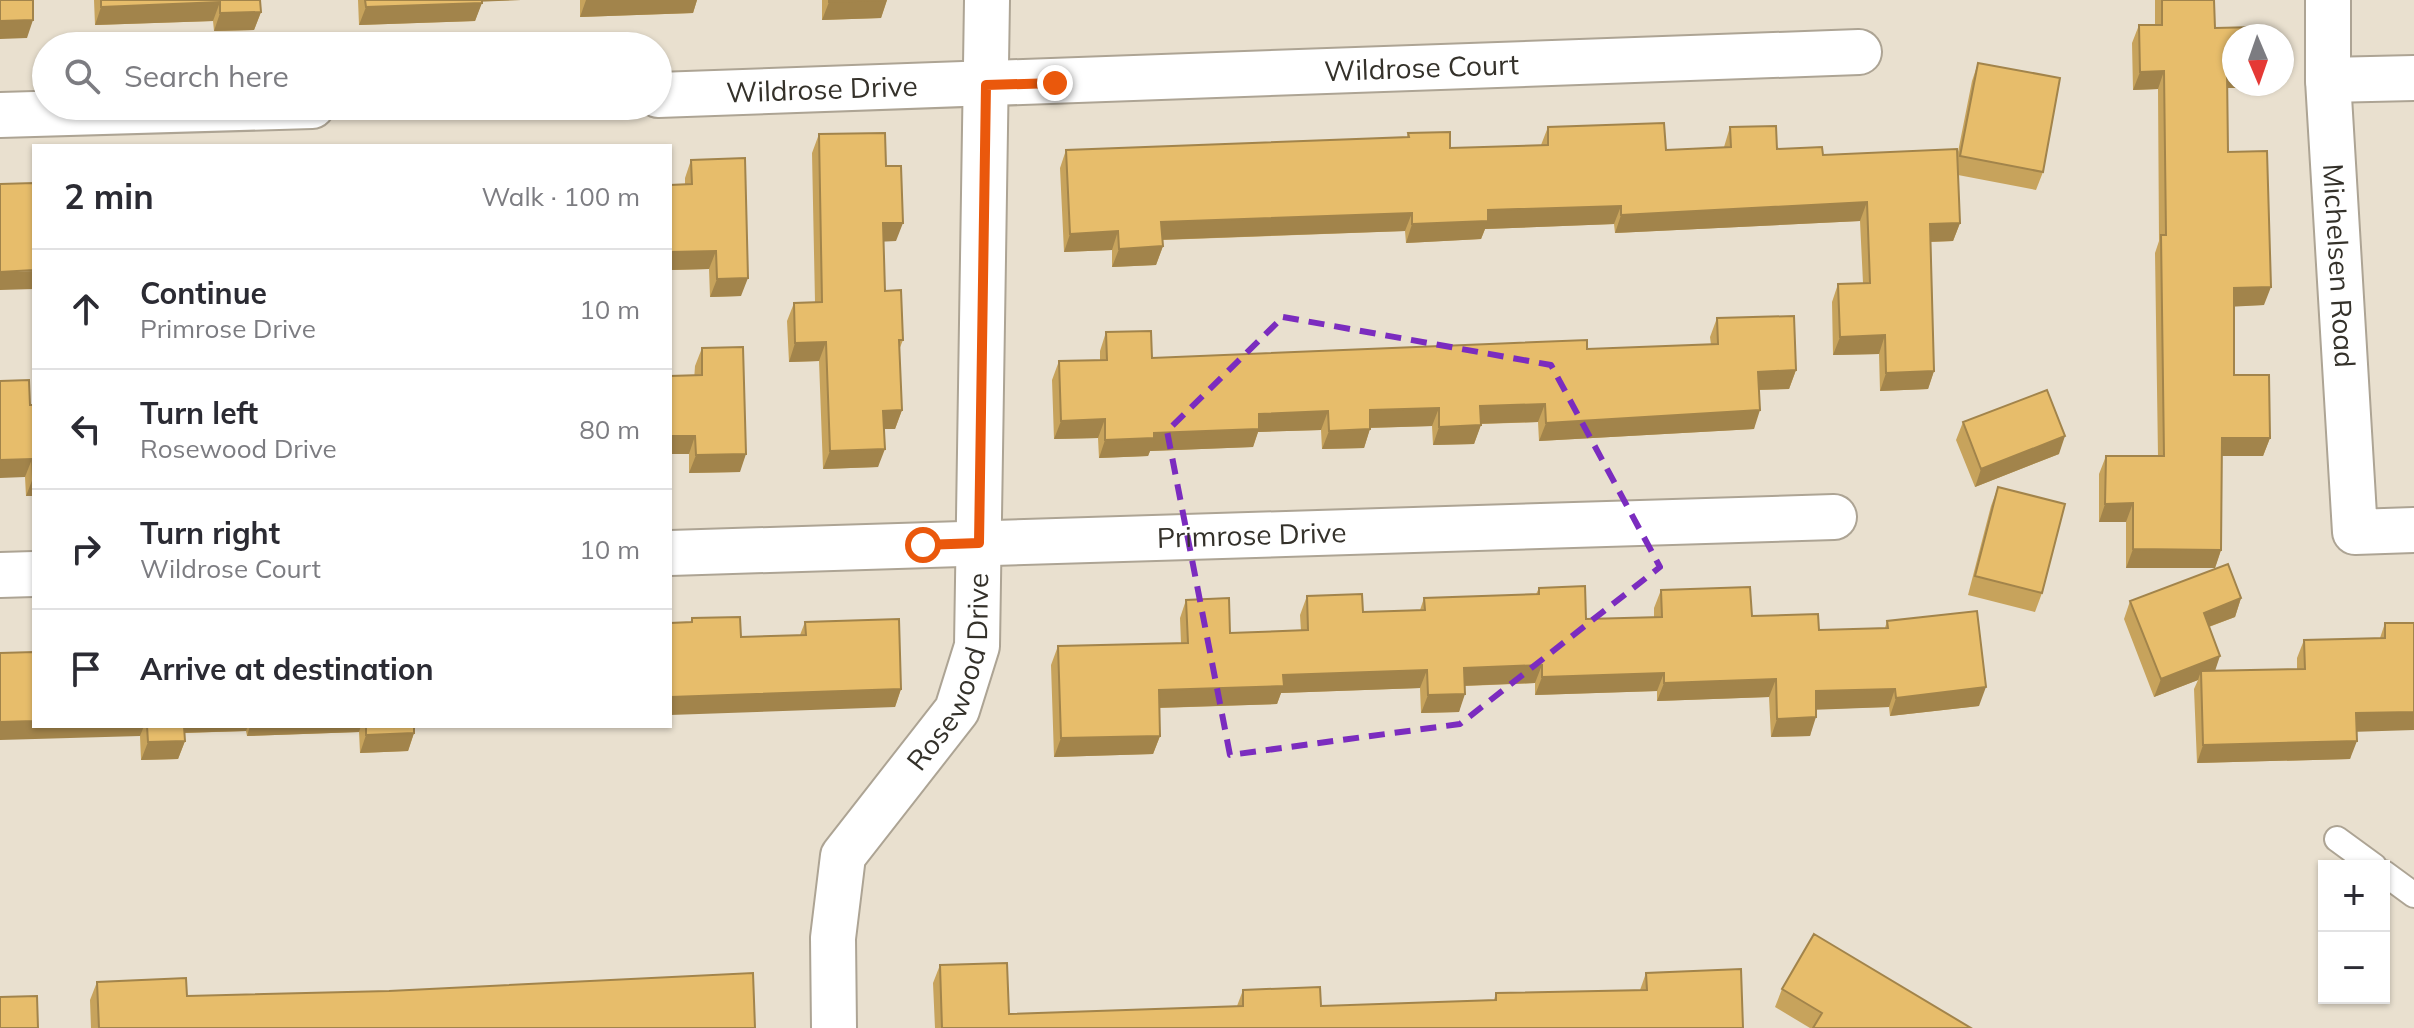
<!DOCTYPE html>
<meta charset="utf-8">
<style>
:root{--surface:#fff;--page:#f2f2f3;--text:#2b2b33;--muted:#7c7c81;--line:#e1e1e2}
body{margin:0;font-family:Mulish,sans-serif;background:var(--page);color:var(--text)}
.controls{position:absolute;right:24px;bottom:24px;display:grid;overflow:hidden;border-radius:0px;box-shadow:0 2px 6px #0004}
.controls button{width:72px;height:72px;display:grid;place-items:center;padding:0;border:0;border-bottom:2px solid var(--line);background:var(--surface);color:var(--text);font:40px sans-serif}
.compass{position:absolute;left:2222px;top:24px;width:72px;height:72px;border-radius:50%;background:var(--surface);box-shadow:0 2px 6px #0004;rotate:178deg}
.stop{position:absolute;width:24px;height:24px;margin:-18px;border:6px solid #ea580c;border-radius:50%;background:#fff}
.stop.end{background:#ea580c;border-color:#fff;box-shadow:0 2px 8px #0008}
.list{margin:0;padding:0;list-style:none}
h2{display:flex;justify-content:space-between;align-items:center;height:104px;margin:0;padding:0 32px;font-size:34px}
h2 small{font-size:26px;font-weight:400;color:var(--muted)}
.list li{display:grid;grid-template-columns:52px 1fr auto;gap:24px;align-items:center;box-sizing:border-box;height:120px;padding:0 32px;border-top:2px solid var(--line)}
.list b{display:block;font-size:30px;white-space:nowrap}
.list p{margin:0;font-size:26px;white-space:nowrap;color:var(--muted)}
.list em{font-size:26px;font-style:normal;color:var(--muted)}
.icon{flex:none;width:44px;height:44px;fill:none;stroke:currentColor;stroke-width:2;stroke-linecap:round;stroke-linejoin:round}
.map{position:relative;flex:none;width:2414px;height:1028px;overflow:hidden}
.search{position:absolute;background:var(--surface);box-shadow:0 2px 6px #0004;left:32px;top:32px;width:640px;height:88px;display:flex;align-items:center;gap:20px;box-sizing:border-box;padding:0 28px;border-radius:44px;color:var(--muted);font-size:30px}
.panel{position:absolute;background:var(--surface);box-shadow:0 2px 6px #0004;left:32px;top:144px;width:640px;height:584px;border-radius:0px}
.map>svg:first-child{display:block}
.lines{fill:none;stroke-linecap:round;stroke-linejoin:round}
.service-casing{stroke:#ada494;stroke-width:28}
.minor-casing{stroke:#ada494;stroke-width:48}
.service{stroke:#fff;stroke-width:24}
.minor{stroke:#fff;stroke-width:44}
.wall{fill:#c7a35c}
.shaded-wall{fill:#a2844b}
.building{fill:#e7bd6b;stroke:#a2844b;stroke-width:2}
.route{stroke:#ea580c;stroke-width:10}
.marked{fill:none;stroke:#7b2cbf;stroke-width:6;stroke-dasharray:16 10;stroke-linejoin:round}
.labels{text-anchor:middle;stroke-width:6;stroke-linejoin:round;paint-order:stroke}
.street-label{font-size:28px;fill:#34312a;stroke:#f6eddc}
</style>
<div class="map">
<svg width="2414" height="1028" viewBox="0 0 2414 1028">
<rect width="100%" height="100%" fill="#e9e0cf"/>
<g class="lines">
<g class="service-casing">
<path id="service" d="M2337,839l37,27
M2384,873l30,22"/>
</g>
<g class="minor-casing">
<g id="minor">
<path id="s1" d="M2328,0v80l27,452 59,-2"/>
<path d="M2328,80l86,-2"/>
<path id="s2" d="M658,95l1201,-43"/>
<path d="M0,115l312,-9"/>
<path id="s3" d="M670,553l1164,-36"/>
<path d="M0,575l34,-1"/>
<path id="s4" d="M834,1028l-1,-90 10,-82 114,-146 20,-64 10,-646"/>
</g>
</g>
<use href="#service" class="service"/>
<use href="#minor" class="minor"/>
</g>
<path class="wall" d="M94,0h166l1,12 -7,18 -40,1 -1,-10 -118,4z
M358,0h163l-39,1 -7,20 -116,4z
M580,0h117l-4,13 -113,4z
M822,0h65l-6,18 -59,2z
M2155,0h59l1,28 19,56h18l-1,4h-24l1,64 36,153 -30,1v69l36,63 -7,18h-41l-1,94 -6,18h-89v-46h-27v-48l7,-18h52l-3,-203 4,-12 -1,-152 -25,1 -1,-47 7,-18h16z
M1978,63l65,109 -7,18 -78,-15 2,48 -7,18 -22,1 3,129 -6,18 -48,2 -1,-37 -46,1 -1,-53 6,-18 25,-1 -3,-62 -245,12 -1,-9 -129,5 -4,10 -75,4 -1,-12 -243,9 1,6 -7,19 -44,2v-17l-48,2 -4,-84 6,-18 341,-13 1,-4 42,15 91,-3 7,-18 118,23 58,-3 6,-20 47,22 46,6 134,2 15,-76z
M819,134l67,32 10,75h-13l2,50 18,49 -4,10 3,60 -7,19h-11l-6,38 -55,2 -4,-108 -30,1 -2,-41 7,-18 21,-1 -3,-149z
M691,160l50,136 -31,1 -1,-28 -39,1v-85l15,-1v-6z
M1717,318l79,52 -7,19 -30,1 -5,39 -215,12 -1,-19 -57,2 -7,20 -41,1 -1,-19 -62,2 -6,20 -42,1 -1,-19 -63,2 -5,15 -103,4 -2,5 -49,2 -1,-20 -44,1 -2,-59 7,-19 41,-1v-9l6,-19 46,26 435,-9 124,-4 -1,-8z
M702,348l38,124 -51,1v-19l6,-88z
M29,380l5,116h-8l-1,-19z
M1963,422l96,32 -84,33 -19,-47z
M1998,487l44,106 -7,19 -67,-17 23,-89z
M1539,588l47,31 68,-2v-9l7,-18 91,26 67,14 66,-2 2,-7 92,85 -89,10 -1,-9 -73,2 -6,27 -39,1 -2,-40 -112,4v-10l-122,4v-12l-70,3 -6,26 -38,1 -1,-25 -139,5 -4,11 -118,4 1,28 -7,18 -99,3 -3,-92 7,-19 123,-3 -1,-25 6,-18 44,33 71,-2 -1,-16 7,-19 56,16 57,-2 4,-12 112,-4z
M2241,598l-6,19 -26,10 6,44 82,-2v-11l7,-18 76,-2 5,-15h29l-57,108 -7,28 -153,4 -3,-74 4,-9 -44,17 -30,-78 6,-18z
M692,618l49,19 59,-2 5,-13 96,67 -6,18 -205,-84z
M34,726h380v7l-6,18 -48,2 -1,-21 -112,4 -1,-5 -61,2v8l-7,18 -37,1 -1,-24z
M940,965l69,49 228,-8 6,-16 78,16 173,-6 2,-7 144,-3 6,-17 97,55h-808l-2,-45z
M97,982l90,14 568,32h-664l-1,-28z
M1782,989l189,39h-161l-35,-21z"/>
<path class="shaded-wall" d="M475,0h46l-47,2z
M586,0h111l-4,13 -113,4z
M887,0l-6,18 -59,2 7,-18z
M220,2l-7,19 -118,4 6,-18z
M482,3l-7,18 -116,4 7,-18z
M261,12l-7,18 -40,1 6,-18z
M33,20l-6,18 -27,1v-18z
M2227,70h7v14h18l-1,4h-31z
M2164,71l-6,18 -25,1 7,-18z
M1867,202l-7,19 -245,12 6,-18z
M1621,206l-7,18 -129,5 -4,10 -75,4 6,-19 76,-14z
M1412,213l-7,18 -250,9 6,-18z
M883,223h20l-7,18 -20,1z
M1960,223l-7,18 -30,1 7,-18z
M1118,231l-6,19 -48,2 6,-18z
M1163,246l-7,19 -44,2 7,-18z
M716,251l-7,18 -39,1v-18z
M34,271v18l-34,1v-18z
M748,278l-7,18 -31,1 7,-18z
M2271,287l-7,18 -37,2 7,-19z
M1885,335l-6,19 -46,1 7,-18z
M826,342l-7,19 -30,1 6,-19z
M1796,370l-7,19 -37,1 6,-18z
M1934,371l-6,18 -48,2 6,-18z
M1545,404l-7,18 -65,2 7,-18z
M1439,408l-7,18 -69,2 7,-18z
M902,410l-7,19h-18l6,-18z
M1760,410l-6,19 -215,12 7,-18z
M1328,411l-7,19 -63,2 -5,15 -103,4 -2,5 -49,2 6,-18 154,-26z
M1105,419l-7,19 -44,1 7,-18z
M1481,425l-7,19 -41,1 6,-18z
M1370,429l-6,19 -42,1 7,-18z
M670,436h25l-6,18h-19z
M2065,436l-6,18 -84,33 6,-18z
M2222,438h48l-7,18h-48z
M885,449l-7,18 -55,2 7,-18z
M746,454l-6,18 -51,1 7,-18z
M32,459l-7,18 -25,1v-18z
M33,478h1v18h-8z
M2133,503l-7,19h-27l6,-18z
M2133,549l88,1 -6,18h-89z
M2241,598l-6,19 -38,14 7,-18z
M2220,656l-6,18 -13,-3 -3,9 -44,17 7,-18z
M1542,665l-7,18 -77,3 6,-18z
M1427,670l-7,18 -139,5 -4,11 -125,4 7,-18 124,-15z
M1664,673l-7,18 -122,4 7,-18z
M1776,679l-7,18 -112,4 7,-18z
M1986,687l-7,19 -89,10 6,-18z
M901,689l-6,18 -225,8v-18z
M1895,689l-6,18 -80,3 7,-19z
M1465,694l-6,18 -38,1 7,-18z
M2414,712v18l-64,2 6,-19z
M1816,717l-6,19 -39,1 6,-18z
M34,721v5h110l-4,10 -140,4v-18z
M180,726h68l-2,5 -69,2z
M250,726h111l-2,6 -112,4z
M414,733l-6,18 -48,2 6,-18z
M1160,736l-7,18 -99,3 7,-19z
M185,741l-7,18 -37,1 7,-18z
M2357,741l-7,18 -153,4 6,-18z"/>
<path class="building" d="M0,0h33v20l-33,1z
M101,0h159l1,12 -41,1v-11l-119,5z
M365,0h117v3l-116,4z
M829,0h55l-55,2z
M2162,0h52l1,28 41,-1 1,9h-23v34h-7l1,82 39,-1 4,136 -37,1v87h35l1,63h-48l-1,112 -88,-1v-46l-28,1 1,-48h58l-3,-221h5l-2,-164 -24,1 -1,-47h23z
M1978,63l82,15 -17,94 -83,-16z
M1664,123l2,27 65,-3 -1,-20 46,-1 1,23 45,-2 1,8 134,-6 3,74 -30,1 4,147 -48,2 -1,-38 -45,2 -2,-53 32,-1 -3,-81 -246,13v-9l-133,4v11l-76,3v-11l-251,9 2,24 -44,3 -1,-18 -48,3 -4,-84 343,-13 -1,-4 42,-1v16l98,-3v-18z
M885,133l1,33h15l2,57h-20l2,68 16,-1 2,50h-4l3,70 -19,1 2,38 -55,2 -4,-109 -31,1 -1,-40 28,-1 -3,-168z
M745,158l3,120 -31,1 -1,-28 -46,1v-67l22,-1 -1,-24z
M34,183v87l-34,2v-88z
M1794,316l2,54 -38,2 2,38 -214,13 -1,-19 -65,2 1,19 -42,2v-19l-69,2v19l-41,2 -1,-20 -69,3v15l-105,4v5l-49,2v-21l-44,2 -2,-60 48,-1 -1,-28 45,-1 1,27 435,-18v9l131,-5 -1,-26z
M743,347l3,107 -50,1 -1,-19h-25v-60l32,-1v-27z
M29,380l1,25h4v73h-1l-1,-19 -32,1v-79z
M2047,390l18,46 -84,33 -18,-47z
M1998,487l67,17 -23,89 -67,-17z
M2228,564l13,34 -37,15 16,43 -59,23 -31,-78z
M1585,586l1,33 76,-2 -1,-27 89,-3 2,29 66,-2 1,16 69,-2 -1,-7 90,-10 9,76 -90,11 -1,-9 -79,2v26l-39,2 -1,-40 -112,4v-10l-122,4v-12l-78,3 1,26 -37,1 -1,-25 -144,5 1,11 -125,4 1,46 -99,2 -3,-92 130,-3 -2,-43 43,-2 1,35 78,-3 -1,-34 55,-2 1,18 62,-2 -1,-12 115,-4v-6z
M740,617l1,20 65,-2 -1,-13 94,-3 2,70 -231,8v-74l22,-1v-4z
M2385,623h29v89l-58,1 1,28 -154,4 -2,-74 104,-2 -1,-29 81,-2z
M34,652v69l-34,1v-69z
M147,726h37l1,15 -37,1z
M366,726h48v7l-48,2z
M1814,934l157,94h-158l9,-15 -40,-24z
M1007,963l2,51 234,-8v-16l77,-3 1,19 175,-6v-7l151,-3 -1,-17 95,-4 2,59h-801l-2,-63z
M753,973l2,55h-656l-2,-46 89,-4 1,18 202,-5z
M37,996l1,32h-38v-31z"/>
<g class="lines">
<path class="route" d="M923,545l56,-2 7,-458 69,-2"/>
</g>
<path class="marked" d="M1283,317l268,48 109,202 -200,157 -230,31 -63,-324z"/>
<g class="labels">
<g class="street-label">
<text dy="10" stroke="none"><textPath href="#s2" startOffset="764">Wildrose Court</textPath></text>
<text dy="10" stroke="none"><textPath href="#s2" startOffset="164">Wildrose Drive</textPath></text>
<text dy="10" stroke="none"><textPath href="#s1" startOffset="266">Michelsen Road</textPath></text>
<text dy="10" stroke="none"><textPath href="#s3" startOffset="582">Primrose Drive</textPath></text>
<text dy="10" stroke="none"><textPath href="#s4" startOffset="392">Rosewood Drive</textPath></text>
</g>
</g>
</svg>
<div class="controls">
<button>+</button>
<button>−</button>
</div>
<svg class="compass" viewBox="-18 -18 36 36"><path d="M0-13l5 13h-10z" fill="#e53935"/><path d="M0 13l5-13h-10z" fill="#7c7c81"/></svg>
<div class="stop" style="left:923px;top:545px"></div>
<div class="stop end" style="left:1055px;top:83px"></div>
<div class="search"><svg class="icon" aria-label="search" viewBox="0 0 24 24"><circle cx="10" cy="10" r="6"/><path d="M15 15l6 6"/></svg>Search here</div>
<section class="panel">
<h2>2 min<small>Walk · 100 m</small></h2>
<ul class="list">
<li><svg class="icon" aria-label="ahead" viewBox="0 0 24 24"><path d="M12 20V5M6 11l6-6 6 6"/></svg><div><b>Continue</b><p>Primrose Drive</p></div><em>10 m</em></li>
<li><svg class="icon" aria-label="left" viewBox="0 0 24 24"><path d="M17 20v-9H6M10 6l-5 5 5 5"/></svg><div><b>Turn left</b><p>Rosewood Drive</p></div><em>80 m</em></li>
<li><svg class="icon" aria-label="right" viewBox="0 0 24 24"><path d="M7 20v-9h11M14 6l5 5-5 5"/></svg><div><b>Turn right</b><p>Wildrose Court</p></div><em>10 m</em></li>
<li><svg class="icon" aria-label="arrive" viewBox="0 0 24 24"><path d="M6 21V4h12l-3 4 3 4H6"/></svg><div><b>Arrive at destination</b></div></li>
</ul>
</section>
</div>
